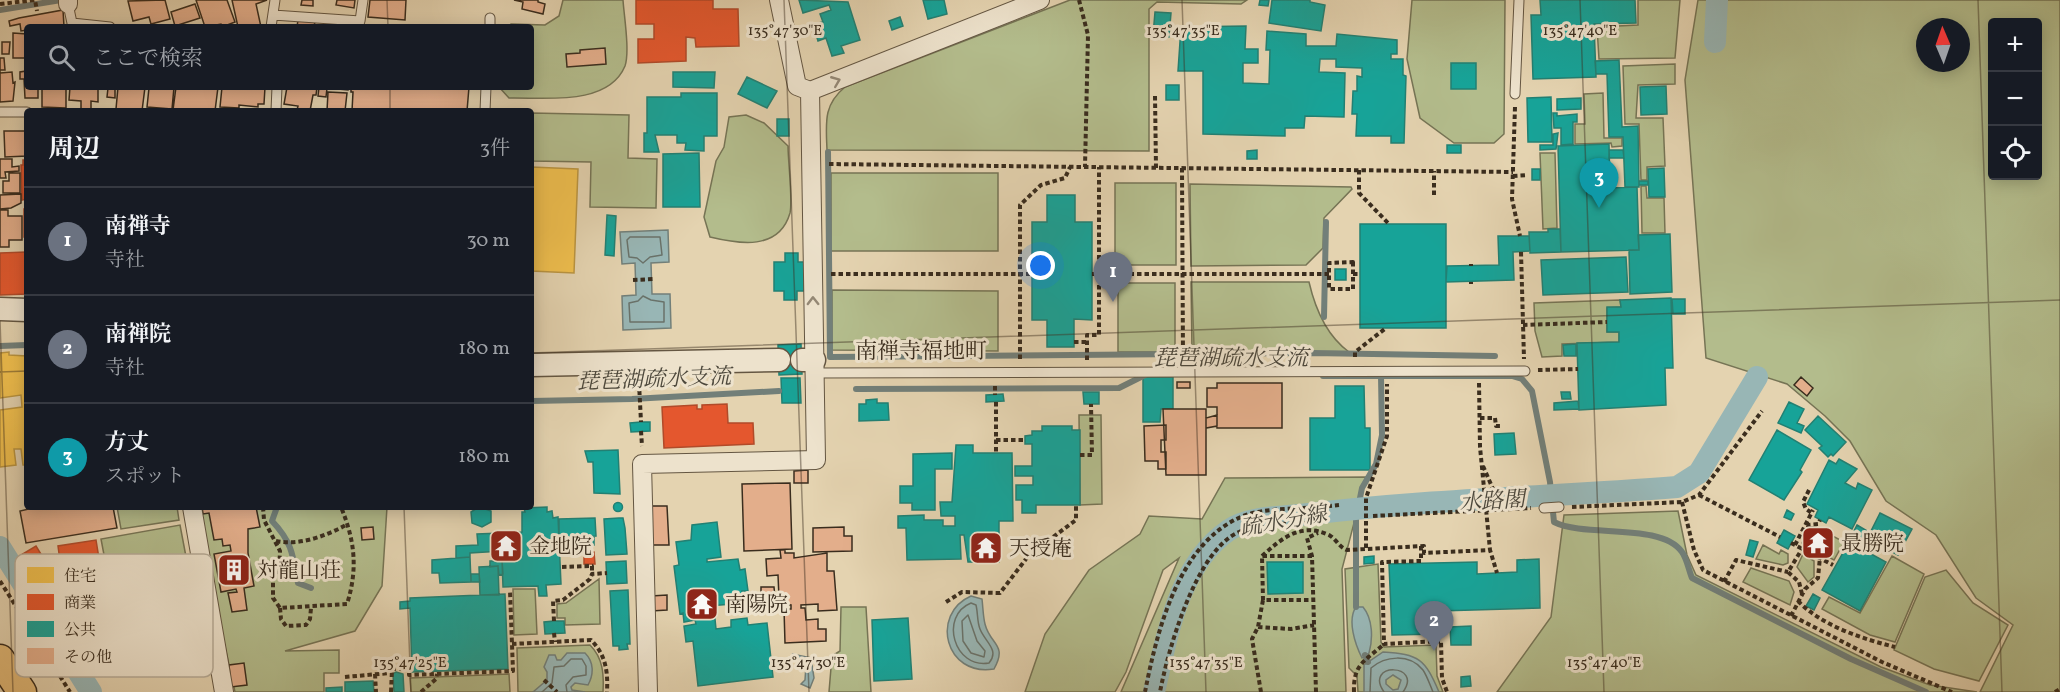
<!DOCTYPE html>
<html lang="ja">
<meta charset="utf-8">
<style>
:root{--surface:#171b24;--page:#242831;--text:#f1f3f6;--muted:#9ea1a6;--line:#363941;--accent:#1a73e8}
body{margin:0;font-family:Vollkorn,"Noto Serif JP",serif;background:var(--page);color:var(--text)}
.controls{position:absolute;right:18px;top:18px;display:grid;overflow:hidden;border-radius:6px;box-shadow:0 3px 15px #0003}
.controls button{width:54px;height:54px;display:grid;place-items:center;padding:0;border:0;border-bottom:2px solid var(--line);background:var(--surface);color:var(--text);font:30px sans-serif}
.compass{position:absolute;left:1916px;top:18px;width:54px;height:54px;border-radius:50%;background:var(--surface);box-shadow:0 3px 15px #0003;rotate:358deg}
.you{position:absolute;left:1041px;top:266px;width:21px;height:21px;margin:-15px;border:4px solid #fff;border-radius:50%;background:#1a73e8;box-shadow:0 0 0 9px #1a73e833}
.badge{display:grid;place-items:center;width:39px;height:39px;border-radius:50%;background:var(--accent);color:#fff;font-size:20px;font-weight:700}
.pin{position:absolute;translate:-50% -50px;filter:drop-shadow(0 2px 3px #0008)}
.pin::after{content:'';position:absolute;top:32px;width:21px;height:18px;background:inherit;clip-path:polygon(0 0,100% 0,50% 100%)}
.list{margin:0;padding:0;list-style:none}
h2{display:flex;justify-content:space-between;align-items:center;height:78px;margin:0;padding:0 24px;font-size:26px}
h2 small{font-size:20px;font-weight:400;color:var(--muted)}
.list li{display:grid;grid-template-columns:39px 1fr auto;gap:18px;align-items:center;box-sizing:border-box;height:108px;padding:0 24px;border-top:2px solid var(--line)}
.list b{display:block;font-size:22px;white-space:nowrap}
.list p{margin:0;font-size:20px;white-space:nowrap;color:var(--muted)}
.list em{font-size:20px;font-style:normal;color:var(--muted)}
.icon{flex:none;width:33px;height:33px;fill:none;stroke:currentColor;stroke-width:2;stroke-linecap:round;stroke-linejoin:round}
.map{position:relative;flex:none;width:2060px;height:692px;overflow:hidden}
.search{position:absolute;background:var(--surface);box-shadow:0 3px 15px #0003;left:24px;top:24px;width:510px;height:66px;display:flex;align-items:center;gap:15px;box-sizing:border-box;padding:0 21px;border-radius:6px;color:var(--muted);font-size:22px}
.panel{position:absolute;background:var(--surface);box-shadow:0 3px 15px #0003;left:24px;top:108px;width:510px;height:402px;border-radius:6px}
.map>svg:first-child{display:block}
.green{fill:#b3bc8c;stroke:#767455;stroke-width:1.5;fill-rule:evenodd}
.water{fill:#98b6b5;stroke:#727f79;stroke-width:1.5;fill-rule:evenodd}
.homes{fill:#f2c14e;stroke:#bb9540;stroke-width:1.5}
.shops{fill:#e4572e;stroke:#b14a29;stroke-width:1.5}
.public{fill:#17a398;stroke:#228073;stroke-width:1.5}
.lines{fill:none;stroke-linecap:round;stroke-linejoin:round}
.shore{stroke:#69726a;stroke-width:1.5}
.stream{stroke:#727f79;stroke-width:6}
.canal{stroke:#98b6b5;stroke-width:22}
.building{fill:#e3ae8b;stroke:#3a2d1e;stroke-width:1.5}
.service-casing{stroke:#645642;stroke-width:11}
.minor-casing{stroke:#645642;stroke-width:20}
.tertiary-casing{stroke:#645642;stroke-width:25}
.primary-casing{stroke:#3a2d1e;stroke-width:31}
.path{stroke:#3a2d1e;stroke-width:4;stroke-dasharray:4.5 3;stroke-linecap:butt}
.service{stroke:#ede2cc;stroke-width:9}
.minor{stroke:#ede2cc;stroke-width:18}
.tertiary{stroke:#ede2cc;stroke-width:22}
.primary{stroke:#e2ba78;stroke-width:28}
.oneway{stroke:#948875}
.ticks{fill:none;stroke:#3a2d1e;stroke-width:1.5;stroke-opacity:0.45}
.labels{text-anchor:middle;stroke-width:6;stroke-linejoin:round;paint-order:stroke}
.poi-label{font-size:21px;fill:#3a2d1e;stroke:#ede2cc;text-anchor:start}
.neighbourhood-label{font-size:22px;fill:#3a2d1e;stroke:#ede2cc}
.water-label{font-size:22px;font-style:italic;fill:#4d483c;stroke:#ede2cc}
.key{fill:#ede2cc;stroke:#b7ac98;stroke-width:1.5}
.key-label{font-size:16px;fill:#3a2d1e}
.ticks-label{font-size:15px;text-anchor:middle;fill:#3a2d1e;stroke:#ede2cc;stroke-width:6;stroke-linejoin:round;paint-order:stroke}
</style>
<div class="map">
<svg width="2060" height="692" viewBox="0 0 2060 692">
<rect width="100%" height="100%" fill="#e4d3b0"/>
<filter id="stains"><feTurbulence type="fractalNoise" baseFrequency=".00333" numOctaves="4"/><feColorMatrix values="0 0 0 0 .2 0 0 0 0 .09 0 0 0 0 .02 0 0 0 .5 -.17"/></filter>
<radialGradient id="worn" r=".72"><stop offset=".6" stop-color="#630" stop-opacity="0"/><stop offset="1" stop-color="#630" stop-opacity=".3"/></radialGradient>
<path class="green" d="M563,0h60c1,16 7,51 2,66 -17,41 -82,31 -116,32l-10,-11h32v-60h-21l1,-3 34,1 14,-9z
M1070,0h177l-6,4 -84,-2 -8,7v142l-322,-1c-1,-27 -4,-45 18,-63z
M1412,0h93l-1,134 -10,9h-40l-34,-25 -13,-59z
M1638,0h42l-5,58 -76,1 -2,-32 41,-2z
M1698,0h362v692h-80l33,-67 -37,-27 -40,-63 -50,-34 -36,-60 -25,-25 -38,-32 -81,-26 -21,-278zM1992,22h46v154h-46zM1925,27h36v36h-36z
M1675,64v20l-37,1 -2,33h27l2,48 -18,1v13h-6l-2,-56h-14l-2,-58z
M1603,93l1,45h18v8l-10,1 -1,-4 -36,1v-20h10l-1,-30z
M531,113l98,2 -1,43 29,1 -1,49 -66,-1 1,-45 -60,-1z
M746,115l18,8 24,23c0,16 5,54 2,67 -11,38 -51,31 -80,24l-6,-20 12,-56 8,-14 5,-30z
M1540,153h15l2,75 -14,1z
M831,173h167v78h-167z
M1115,183h61v82h-61z
M1190,184l161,3 1,2 -28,29 -1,30 -17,17 -115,1z
M1641,186h5l1,12h17l1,35h-23z
M1191,282h118c6,26 18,54 40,70h-157z
M1125,283h50v69h-57v-63z
M832,290l166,1v60l-166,-1z
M1620,300l1,7 -14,1v24h12v10l-57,2v12l-20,1 -7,-26 -1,-28z
M1079,415h22l1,89 -22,1z
M1366,477l-24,92 4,123h-225l58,-134 -16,12 -37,102 -11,20h-90l20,-58 44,-64 51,-36 9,-18 53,3 23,-41z
M117,507h60l2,13 -58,9z
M194,507h193l-5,79 -27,45 -70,20 54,-1v23h-15v19h-89z
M1678,511l9,44 9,20 185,92 49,18 47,7h-480l54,-75 13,-102z
M180,525l7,37 -79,14 -7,-37z
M1810,527h6l28,15 -10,18 -32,-17z
M1763,545l16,9 2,-4 7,4v9l-5,2 -27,-6z
M1803,554l11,7v16l-6,5 -11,-15z
M1892,556l32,18 -29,68 -25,-7 -48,-26 7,-12 31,16z
M1378,564l3,78 3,5 52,-2 1,31 6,16h-85l-1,-16 -8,-8 -4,-99z
M1751,568l38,13 5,11 -4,13 -47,-23z
M1946,570l27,33 35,22 -29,56 -45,-12 -40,-19 31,-73z
M599,579l1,45 -35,1v-7h-8v-14l9,-1z
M513,589h22l2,45 -23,1z
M841,607h25l5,85h-42l3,-36 8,-5z
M590,645c13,13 14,29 13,47h-85l-1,-44z
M509,674l1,18h-99l-1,-14z"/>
<path class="water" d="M668,230l1,32 -18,1 1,31h18l1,34 -48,2 -1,-34 14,-1 -1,-32 -13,1 -2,-32z
M971,596l11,3c1,8 1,17 3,25 5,21 23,20 9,45 -49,8 -64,-55 -23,-73z
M1356,607h7c10,12 10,32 6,46l-7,5c-7,-14 -15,-38 -6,-51z
M1383,652c36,2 42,7 56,40h-75v-27zM1393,675l8,5 -3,9 -5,1 -7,-6v-4z
M567,653h18c9,9 9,21 3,32l-13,-2 -4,4 1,3 13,2h-52l14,-12v-8l-3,-5 5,-12h6l2,5h4z
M792,654l19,4 3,20 -4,10 -9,-4 4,-4 1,-15z"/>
<path class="homes" d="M531,167l47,2 -4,104 -43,-2z
M9,352v3l18,1v109h-4l-2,-16h-7l2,16 -16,2v-57l22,-3 -1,-12 -21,3v-45z"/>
<path class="shops" d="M636,0h77v9h25l1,37 -43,1 -1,-9 -9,-1v24l-48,2v-24h16v-15h-18z
M23,160h4v39l-5,1 -1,-35h2z
M24,209h3v28h-3z
M26,252l1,42 -27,1v-42z
M727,404l1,19h25l1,21 -90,4 -2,-41 35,-2v4h5v-4z
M96,540l7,43 18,-3 1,8 39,-7 1,8 23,-4 1,7h6l8,45 -35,6 -3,-17 -53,10 -23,12 -3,-6 -7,4 -55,-91 15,-9 11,18 11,-7 2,4 -2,-15z
M594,552l1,12h-11v-11z"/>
<path class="public" d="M799,0l49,2 12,38 -19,6 3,7 -12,3 -6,-18 -8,3 -5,-17 10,-2 -3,-8 11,-4 -2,-5 -26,8z
M923,0h21l3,14 -19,5z
M1260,0h9l-1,6 -9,-1z
M1272,0h38v2l15,3 -4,26 -52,-8z
M1540,0h95l1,23 -42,1 2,53 -63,2 -2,-64h10z
M1155,12l16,1 -2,24 -16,-2z
M900,17l3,9 -11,4 -3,-9z
M1246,26l-1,23h13v14h-15v20l26,1 1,-34h-4l1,-19 39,3v12h30l1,-12 60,6v14h-6v5h12v16l3,1 -2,67h-13v-7h-35l1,-22h-5l1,-23h4v-15l5,1v-9l-26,-1v-8h-16l-1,13 26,1 -1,44 -39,-1 -1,12h-19v8l-82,-2v-63h-25l3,-44z
M1619,60l3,67 16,-1 1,61h-14l-2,-50h-14l-2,-63h-11l-1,-13z
M1451,63h25v26h-25z
M673,72h42l-1,16 -41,-1z
M747,77l30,14 -10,17 -29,-14z
M1166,85h13v15h-13z
M1666,86l1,28 -26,1 -1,-28z
M681,93h36v43h-13v15l-19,-1 1,-7h-9v-8h-22l4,17h-15v-19h3v-36h34z
M1551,97l1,45h-24l-1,-44z
M1581,98v11l-24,1v-11z
M1553,113h4v3l20,-2v8h-4v22l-12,1v-17h-7z
M777,119h12v17h-12z
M1558,133l-2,16 -16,1v-5h13v-11z
M1609,144l1,44 27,-1 2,63 -78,2 -3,-106z
M1447,145h14v8h-14z
M1257,150v9h-10v-8z
M1609,150h14l1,8h-15z
M699,153l1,54h-37v-53z
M1664,168l1,29h-16l-1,-28z
M1532,169h8v11h-8z
M1639,181h9v4h-9z
M1047,195h28v27h17v98l-18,-1v28h-27v-27h-15v-98h15z
M607,215l9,1 -2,40 -9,-1z
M1360,224h86v104h-86z
M1548,229h12l1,23 -31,1 -1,-21h19z
M1670,234l2,58 -42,2 -1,-44h10l-1,-15z
M1498,236h31l1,15 -17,1 1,28 -68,2 1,-16 52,-1z
M785,253h13v9h6v29h-7v9h-13v-9h-10v-29h11z
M1626,257l2,35 -85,3 -2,-35z
M1335,269h11v11h-11z
M1671,298l2,70h-8l1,37 -87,5 -2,-67 42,-1v-10h-12v-25h14l-1,-7z
M1672,299h13v15h-12z
M801,344l1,30 -23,1 -1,-30z
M1576,344v12h-12l-1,-11z
M1143,377h30v32h-12l-1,13h-17z
M781,378h19l1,25h-19z
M1335,386h29l1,42h5v42h-60v-52h25z
M1083,392h16v12h-15z
M1561,392h9l1,7h-9z
M1003,394l1,7 -18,1v-7z
M877,399v4h11l1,17 -30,1v-17h7v-4z
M1578,401l1,8 -25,1v-7z
M1789,402l15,7 -7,14 7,3 -3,7 -23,-10z
M1818,416l28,26 -13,14 -2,-2 -3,3 -9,-9 3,-2 -17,-16z
M641,422h9v9l-19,1 -1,-9z
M1042,426h30v4h8v75h-44v8h-14v-13h-6v-15h17v-9h-18v-10h17v-22h-7v-8l7,-1v-4h10z
M1777,430l34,20 -11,20 2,2 -18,28 -35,-20z
M1514,433l2,21 -21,1 -1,-21z
M956,445h17v8h39l1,68h-14v41h-31l-4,-27h-4l1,24 -54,1 -1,-32h-8v-12l26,-1v5h19v6h12v-10h-14l-1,-14h12z
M618,450l2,44 -26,-1 -1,-31h-5l-3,-11z
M952,453v16h-17v41h-23v-7h-12v-17h13v-32z
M1839,459l18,10 -12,14 11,6 2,-6 14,7 -20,39 -23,-12 -3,6 -11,-6 3,-7 -11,-6 22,-44 7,4z
M613.5 507a4.5 4.5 0 1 1 9 0a4.5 4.5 0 1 1-9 0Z
M479,507l12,4v11l-9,5 -10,-4 -1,-11z
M547,507v5l5,-1 1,7 5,-1 3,67 -15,1 1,11h-8l-1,-10 -35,1 -2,-54 21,-1v-20h3l-1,-4z
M1787,510l7,4 -3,6 -7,-3z
M1880,513l32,16 -14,26 -31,-16z
M595,518l1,18 -37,2v-19z
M619,518h4l2,10 2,26 -21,1 -2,-36z
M717,522l4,35 -14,2v3l31,-3 2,11 5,-1 3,22h-6l2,12 -36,3v4l6,-1 2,20 15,-2v-7l16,-2 1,7 19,-2 6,54 -75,9 -5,-45 -7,1 -2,-16 12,-2 -1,-4 -11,2 -1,-9 -3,1 -6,-48 5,-1 -3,-23 15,-2 1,-15z
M1857,525l12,7 -6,12 -9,-4 4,-7 -4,-2z
M1784,530l11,6 -7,13 -11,-6z
M501,533l1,18 -32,2v4l-14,1v-12l22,-1 -1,-11z
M594,537v8h-14v-7z
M1750,540l8,2 -5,15 -7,-2z
M1849,542l37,20 -26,49 -38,-21z
M1374,556v7l-10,1v-7z
M470,557l1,25 -31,1 -1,-10h-7v-13z
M1539,559l1,49 -102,3 1,23 -47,1 -3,-71 88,-2v12l40,-2v-12z
M490,561h12l1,13 -4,1 -1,-9 -8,1z
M626,561l1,22 -20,1 -1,-22z
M1267,562h36v31l-35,1z
M498,566l1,29h-19l-1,-28z
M471,574h8l1,8h-9z
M628,590l2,54h-3l1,5 -9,1v-4h-6l-3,-55z
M505,594l3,75 -96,3 -2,-64 -10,1v-7l10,-1v-3z
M1813,594l7,4 -6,12 -8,-4z
M908,618l4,61 -38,2 -2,-61z
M554,621h10l1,12 -20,1 -1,-12z
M1471,626v19h-20l-1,-18z
M396,672l7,2 1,18h-10l-1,-18z
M1470,676l1,10 -10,1v-10z
M373,681l1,11h-29v-10z
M342,687v5h-16v-4z"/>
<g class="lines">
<path class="shore" d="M630,237h30l2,18 -12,2 -7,6 -6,-5 -8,-1 -2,-17z
M643,296l8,4 13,2v20h-34l-1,-19 9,-2z
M971,603l5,2c2,8 1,17 4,24 5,13 20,21 9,34 -35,6 -50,-47 -18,-60z
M968,615l9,26 8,10 -1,6 -13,-4 -8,-12 -1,-20z
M542,692l10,-9 2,-16 10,-1 7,-7h11l4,7v9l-13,2 -7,8 1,7
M1370,692l1,-24c14,-12 38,-15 52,2 4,6 7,15 10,22
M1384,692c-21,-30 40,-29 19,0"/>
<path class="stream" d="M0,10l61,-10
M828,152l2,205 482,-4 183,3
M1324,317l2,-95
M0,346l27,-1
M1323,376h189l10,3 10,12 18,91 4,40c31,16 107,0 128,30 5,7 7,19 10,26l159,81 75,33
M856,389l263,-1 26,-13
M531,401l101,-2 147,-8
M277,507l-5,14c20,21 21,34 26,62l13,5
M1356,607v-89l6,-30 14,-24 6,-29 -1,-59
M1365,655l3,7"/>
<path class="canal" d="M1715,42l2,-42
M0,547l91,145
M1154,692c13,-55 24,-127 75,-162 21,-14 55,-13 80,-16 122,-15 246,-17 368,-27l22,-14 58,-96"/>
</g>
<path class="building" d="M165,0l5,19 -19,5 -2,-7 -16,4 -5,-20z
M196,0h31l8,22 -13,5 -1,-3 -16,3z
M232,0h35l-11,4 5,23h-23z
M302,0h11v6l-12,-1z
M337,0h18l-1,8 -18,-3z
M370,0h36l-1,20 -37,-3z
M514,0h24v2l7,2 -2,10 -21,-5 1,-7z
M195,4l5,14 -25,8 -4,-14z
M63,10l1,17h-37v3l-6,1 -1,-7 -10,2 -1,-5 10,-3z
M298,20l17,2 -1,4 9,1h-26z
M13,33l14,1v24h-14z
M2,42h8l-1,12h-7z
M605,48l1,16 -39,3 -1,-13 14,-1v-3z
M0,58h4l1,12h-5v3l12,-1 1,11 2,-1 -2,19 -13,1z
M26,63l1,24h11v11h-13l-1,-19h-4v-7l6,-1z
M42,87h24v21l-24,-1z
M70,87h28v15l-7,-1v9h-10v-9l-12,-1z
M100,87h15v11l-8,-1 1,-9z
M118,87h27l-3,24 -26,-2z
M155,87h19l-2,22 -25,-2 2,-19z
M176,87h42l-3,24 -42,-1z
M222,87h43l-1,17h-6v3l-19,-2v3l-19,-1z
M287,87h30l-1,8h-3l-3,16 -13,-1 1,-4 -14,-2z
M319,87h29v3l-21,-2 -1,9 -8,-1z
M351,87h118l-2,24h-115l1,-19h-2z
M328,92l19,1 -2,18h-18z
M4,131h23v25l-22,1z
M0,159h12v8l7,-1v5l-14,1 1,6h-6z
M9,173h11v20h-17v-12h6z
M21,194v9l-10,5 -11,1v-14z
M0,210h8v6h14v24h-13v7h-9z
M1801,377l12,11 -6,8 -13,-11z
M1177,382h13v6h-13z
M1217,383h65v45h-65v-21h-10v-19h10z
M1163,409h43v66h-40z
M1217,415v11l-11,2v-10z
M1166,425v15h-5v12h5v17h-8v-8h-13l-1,-35z
M808,470v13h-14v-12z
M790,483l2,66 -48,2 -2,-67z
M650,506h17l2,39h-18z
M29,507h84l4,21 -91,15 -6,-32 9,-2z
M202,507h54l4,20 -12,2v24l6,33 -10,2 3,22 -15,2 -4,-19 9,-1 -1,-3 -15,3 -7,-38 17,-3 -1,-6 -7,1 -1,-7 -8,1 -5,-27 -6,1z
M373,527l1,12 -12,1 -1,-12z
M844,527v9h8v15l-39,1v-24z
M780,550h5v3h9v5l33,-5v18h7l3,39 -19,1v-7l-17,1v3h4l1,12 12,-1v10h8v12l-41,2 -1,-34h7v-4l-30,-2v-16h13l1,11h4l-1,-23 -11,1 -1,-17 15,-1z
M667,595v15l-16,1v-15z
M244,663l3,22 -16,2 -2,-22z"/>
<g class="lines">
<g class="service-casing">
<path id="service" d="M68,4l4,19 38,4
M273,15l87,6 3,-21
M271,27l4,-27
M490,27v-9
M1515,94l4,-94
M276,111l1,-24
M485,111l1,-24
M0,112h27
M814,373l711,-2
M1544,508l15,-1"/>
</g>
<g class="minor-casing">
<path id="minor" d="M68,0v4
M779,0l18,86 13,5
M192,507l32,185
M648,692l-6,-228 174,-4 -6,-369 230,-91"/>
</g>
<g class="tertiary-casing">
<path id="tertiary" d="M0,309l27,1
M802,360h12
M531,365l248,-5"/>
</g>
<g class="primary-casing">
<path id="primary" d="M0,659l22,33"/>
</g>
<path class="path" d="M1079,0l9,35 -3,132
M0,4l35,-4 2,11
M1155,96l1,72
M1515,107l-3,92 8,37
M829,164l684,8
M1182,168l1,191
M1359,170v23l30,31
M1513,176l14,-1
M1434,195v-24
M1521,252l3,107
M1353,262v27h-24v-26z
M1471,266v-2
M831,274h201
M1092,274h237
M1353,274h7
M633,280l21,-1
M1471,284v-2
M1523,325l84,-3
M1074,342h13
M1355,357v-5l31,-24
M1020,359v-154l21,-20 24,-7 5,-11
M1087,360v-25h12v-168
M1538,370l40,-1
M639,383l2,39
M1479,383l1,64 10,103
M995,386v9
M996,402v51
M1480,418h15l1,8h6
M641,431l1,15
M996,440h29
M1080,455h12l-1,-51
M1483,466l19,44
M1809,490l-6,12 3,7 6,4
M1699,495l81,42
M1682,502l12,48 9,20 179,92 70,30
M263,507l1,13 16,31 -1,23 -6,5v19l7,10 67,-4c11,-35 8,-63 -6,-97
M1320,507l19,-2
M1572,507l110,-5 17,-7 63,-84
M1373,516l158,-8
M1806,525l12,-1 2,-4
M276,541c23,5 50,-5 70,-16
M1791,543l42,22
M1795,545l18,-35
M1421,546v15l-39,1 2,82 57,-3 1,37 5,14
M1366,548v-50l21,-62v-52
M1262,556c20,-18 39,-34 67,-21 7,4 10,12 18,15l77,-4v7l66,-3 7,23
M1312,556h-50l1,44h50
M562,567l30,-1v8
M0,581l70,111
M1724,582l12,-22 52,12
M1802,594l-3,-12 -11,-10 14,-23
M1798,601c24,25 65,38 97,46
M946,602l16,-10 38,1 29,-38 47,-35v-15
M280,608l1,11 5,7 20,-1 4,-6 1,-11
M1791,616l14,-27 13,-11 2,-21
M554,621l-1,-20 10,-1 27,-21 2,-5 15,-1
M1258,627l33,2 23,-4
M554,633l1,9
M512,644l79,-4c15,15 17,32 16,52
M375,674l1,18
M345,677l45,-4
M544,680l13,12
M391,692l1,-23 17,-1v7l104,-4 -3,-80
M421,692l15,-13 1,-5
M1145,692c12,-61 34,-153 101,-177 19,-7 53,-6 74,-8l1,15c-26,2 -57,0 -82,10 -43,18 -71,118 -79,160
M1261,692l-9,-53 6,-12 5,-27
M1316,692l-4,-136 -5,-18 11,-5
M1354,692c-1,-28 11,-31 30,-48
M2055,692l5,-3"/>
<use href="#service" class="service"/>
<use href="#minor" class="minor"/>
<use href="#tertiary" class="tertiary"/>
<use href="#primary" class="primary"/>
</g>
<defs><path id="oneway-chevron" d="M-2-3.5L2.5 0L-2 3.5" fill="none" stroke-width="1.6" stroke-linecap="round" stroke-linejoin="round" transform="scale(1.5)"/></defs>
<g class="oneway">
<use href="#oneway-chevron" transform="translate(836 81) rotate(-22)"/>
<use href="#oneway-chevron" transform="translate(813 301) rotate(-91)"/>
</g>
<path class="ticks" d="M387,0l1,27M784,0l25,692M1182,0l24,692M1580,0l24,692M1978,0l24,692M390,87v24M0,321l13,371M531,353l1529,-53M0,372l27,-1M404,507l7,185"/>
<defs>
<g id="temple-square" transform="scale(1.725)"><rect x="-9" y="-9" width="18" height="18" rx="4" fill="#8f2418" stroke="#ede2cc"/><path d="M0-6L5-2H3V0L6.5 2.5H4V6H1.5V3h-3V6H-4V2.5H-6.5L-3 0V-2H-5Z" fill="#fff"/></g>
<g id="building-square" transform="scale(1.725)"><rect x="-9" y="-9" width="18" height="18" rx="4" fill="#8f2418" stroke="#ede2cc"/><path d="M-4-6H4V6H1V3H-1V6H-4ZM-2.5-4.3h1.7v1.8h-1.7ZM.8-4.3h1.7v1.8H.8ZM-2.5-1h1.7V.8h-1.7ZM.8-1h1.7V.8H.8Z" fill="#fff"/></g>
</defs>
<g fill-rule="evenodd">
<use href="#temple-square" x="1818" y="543"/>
<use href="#temple-square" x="506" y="546"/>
<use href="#temple-square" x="986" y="548"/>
<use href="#building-square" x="234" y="570"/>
<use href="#temple-square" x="702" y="604"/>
</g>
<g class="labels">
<g class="poi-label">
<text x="1841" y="550">最勝院</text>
<text x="529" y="553">金地院</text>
<text x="1009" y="555">天授庵</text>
<text x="257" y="577">対龍山荘</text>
<text x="725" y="611">南陽院</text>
</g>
<g class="neighbourhood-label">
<text x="921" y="358">南禅寺福地町</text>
</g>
<g class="water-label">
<text x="1231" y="365">琵琶湖疏水支流</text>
<text transform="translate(654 378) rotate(-2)" y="8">琵琶湖疏水支流</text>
<text transform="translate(1492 500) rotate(-4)" y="8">水路閣</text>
<text transform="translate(1283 520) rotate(-10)" y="8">疏水分線</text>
</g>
</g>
<rect x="15" y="554" width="198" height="123" rx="9" class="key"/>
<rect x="27" y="567" width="27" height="16" fill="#f2c14e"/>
<rect x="27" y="594" width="27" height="16" fill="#e4572e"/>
<rect x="27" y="621" width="27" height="16" fill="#17a398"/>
<rect x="27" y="648" width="27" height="16" fill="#e3ae8b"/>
<g class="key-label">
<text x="64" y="581">住宅</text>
<text x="64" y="608">商業</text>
<text x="64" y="635">公共</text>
<text x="64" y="662">その他</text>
</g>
<g class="ticks-label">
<text x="785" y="35">135°47'30"E</text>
<text x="1183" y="35">135°47'35"E</text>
<text x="1580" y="35">135°47'40"E</text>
<text x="410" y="667">135°47'25"E</text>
<text x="808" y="667">135°47'30"E</text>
<text x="1206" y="667">135°47'35"E</text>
<text x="1604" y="667">135°47'40"E</text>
</g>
<rect width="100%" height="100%" filter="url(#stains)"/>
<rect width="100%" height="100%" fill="url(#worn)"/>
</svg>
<div class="controls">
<button>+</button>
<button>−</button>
<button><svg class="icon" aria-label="locate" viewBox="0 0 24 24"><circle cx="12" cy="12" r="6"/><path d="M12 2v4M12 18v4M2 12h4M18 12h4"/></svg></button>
</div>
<svg class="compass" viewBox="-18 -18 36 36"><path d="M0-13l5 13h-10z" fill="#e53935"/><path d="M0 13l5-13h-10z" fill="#9ea1a6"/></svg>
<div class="you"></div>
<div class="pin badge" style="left:1113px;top:302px;background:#6b7280">1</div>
<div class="pin badge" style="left:1434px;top:651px;background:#6b7280">2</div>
<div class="pin badge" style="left:1599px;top:208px;background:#0f9aa8">3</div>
<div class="search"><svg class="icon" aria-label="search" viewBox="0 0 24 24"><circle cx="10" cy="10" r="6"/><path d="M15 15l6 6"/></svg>ここで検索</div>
<section class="panel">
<h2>周辺<small>3件</small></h2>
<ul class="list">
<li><span class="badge" style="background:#6b7280">1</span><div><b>南禅寺</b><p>寺社</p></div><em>30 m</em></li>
<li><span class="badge" style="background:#6b7280">2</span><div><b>南禅院</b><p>寺社</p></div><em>180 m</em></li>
<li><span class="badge" style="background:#0f9aa8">3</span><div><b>方丈</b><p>スポット</p></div><em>180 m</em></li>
</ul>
</section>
</div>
